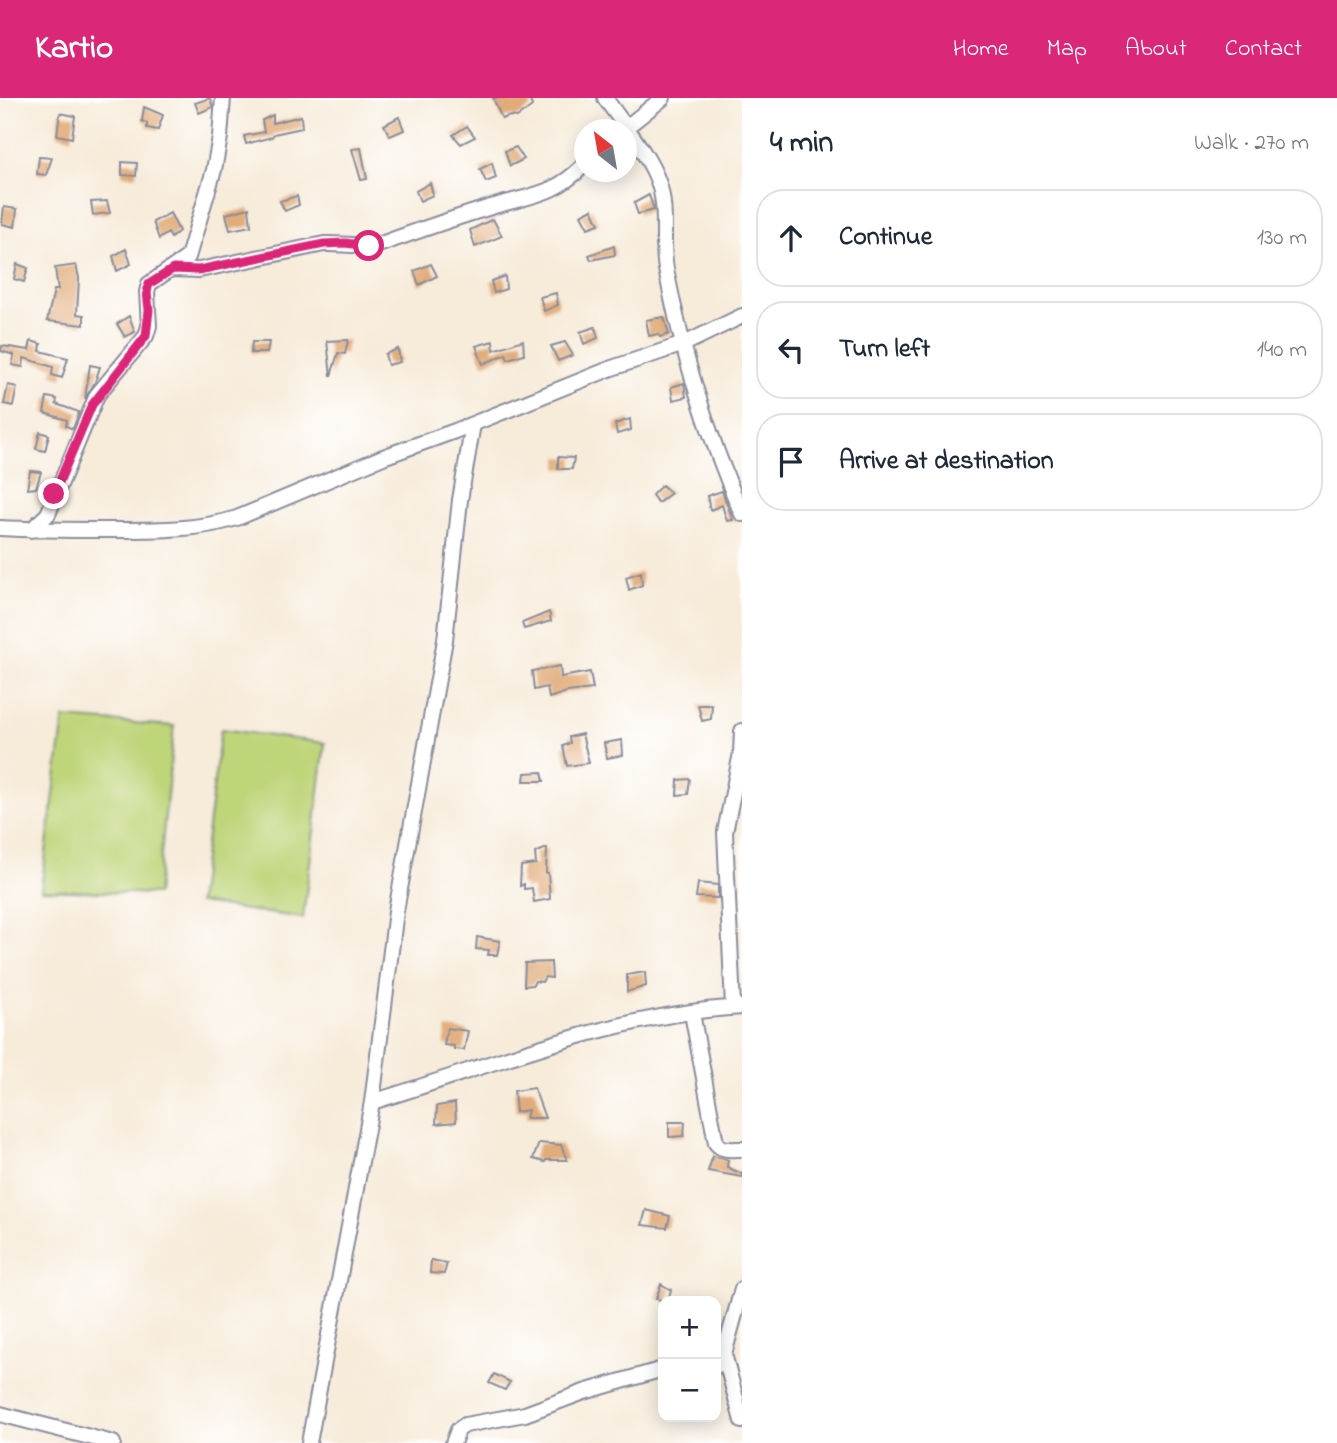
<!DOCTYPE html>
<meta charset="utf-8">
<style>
:root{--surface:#fff;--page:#f6f6f7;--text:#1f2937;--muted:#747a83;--line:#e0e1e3;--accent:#db2777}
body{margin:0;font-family:"Indie Flower",sans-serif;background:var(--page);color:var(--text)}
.controls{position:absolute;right:21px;bottom:21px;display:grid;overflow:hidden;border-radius:14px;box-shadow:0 4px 18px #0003}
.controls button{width:63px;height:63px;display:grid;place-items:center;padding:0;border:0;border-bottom:2px solid var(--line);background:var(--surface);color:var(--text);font:35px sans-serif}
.compass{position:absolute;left:574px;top:21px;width:63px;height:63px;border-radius:50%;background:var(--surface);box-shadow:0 4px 18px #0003;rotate:329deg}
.stop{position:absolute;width:21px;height:21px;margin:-16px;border:5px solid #db2777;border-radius:50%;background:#fff}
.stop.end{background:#db2777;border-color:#fff;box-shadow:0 2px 7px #0008}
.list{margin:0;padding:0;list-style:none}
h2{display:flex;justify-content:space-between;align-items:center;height:91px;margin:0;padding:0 28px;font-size:30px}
h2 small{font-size:23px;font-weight:400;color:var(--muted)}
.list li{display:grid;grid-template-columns:46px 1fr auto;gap:21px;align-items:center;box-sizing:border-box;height:98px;margin:0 14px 14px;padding:0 14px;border:2px solid var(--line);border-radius:28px}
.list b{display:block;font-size:26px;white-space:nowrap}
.list em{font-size:23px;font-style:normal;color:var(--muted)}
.icon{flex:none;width:38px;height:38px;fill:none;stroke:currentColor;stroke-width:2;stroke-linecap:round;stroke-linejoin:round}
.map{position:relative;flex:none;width:742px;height:1345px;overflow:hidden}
header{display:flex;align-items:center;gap:42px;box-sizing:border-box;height:98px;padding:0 35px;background:var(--accent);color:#fff}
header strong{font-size:33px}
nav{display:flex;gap:38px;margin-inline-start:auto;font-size:24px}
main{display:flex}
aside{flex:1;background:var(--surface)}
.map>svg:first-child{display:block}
.green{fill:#bfd57a;stroke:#6d826c;stroke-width:2}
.building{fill:#e1ac79}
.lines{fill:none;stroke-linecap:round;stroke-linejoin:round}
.minor-casing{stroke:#898d9c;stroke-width:18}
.minor{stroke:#fff;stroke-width:14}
.route{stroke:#db2777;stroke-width:9}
</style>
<header>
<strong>Kartio</strong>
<nav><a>Home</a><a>Map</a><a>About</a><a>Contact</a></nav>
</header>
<main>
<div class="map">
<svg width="742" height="1345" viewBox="0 0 742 1345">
<rect width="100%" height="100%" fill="#fff"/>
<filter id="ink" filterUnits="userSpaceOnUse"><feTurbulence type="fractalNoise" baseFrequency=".0143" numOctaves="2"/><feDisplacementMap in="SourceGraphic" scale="14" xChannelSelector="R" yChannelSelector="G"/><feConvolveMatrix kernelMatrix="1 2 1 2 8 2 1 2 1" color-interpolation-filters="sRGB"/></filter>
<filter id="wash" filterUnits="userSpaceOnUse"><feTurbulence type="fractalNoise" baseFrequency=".00686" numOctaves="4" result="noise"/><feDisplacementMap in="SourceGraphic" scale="28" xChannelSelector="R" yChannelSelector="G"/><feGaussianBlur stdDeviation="1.57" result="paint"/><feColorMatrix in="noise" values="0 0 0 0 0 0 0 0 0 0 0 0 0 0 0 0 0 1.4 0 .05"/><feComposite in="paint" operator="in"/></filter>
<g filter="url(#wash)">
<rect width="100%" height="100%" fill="#f7ebd9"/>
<path class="green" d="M64,620l110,8 -17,168 -116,-4z
M221,631l104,14 -22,175 -105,-15z"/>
<g id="blocks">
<path class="building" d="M210,0l3,9 -14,6 -4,-10z
M493,0h36l3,8 -15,11 -7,-1 -8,3z
M144,9l19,8 -5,15 -11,-2v-5l-5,-2z
M60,15l15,3 -3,22 -15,-3z
M273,17v8l28,-7 1,12 -28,6 -2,3 -26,7 -2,-8 20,-4 -2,-12z
M399,19l5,13 -14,6 -6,-11z
M467,28l8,11 -14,7 -8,-9z
M516,49l8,12 -14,7 -5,-15z
M361,50l6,31 -6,1 -9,-31z
M39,59l13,1 -6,17 -9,-1z
M122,64l15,1 -1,13 -14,-1z
M492,65l4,15 -10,4 -6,-13z
M430,85l3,12 -13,6 -4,-10z
M649,97l5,15 -16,4 -4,-11z
M297,98l2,9 -14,6 -5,-10z
M107,103l3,12 -17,2 -2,-13z
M4,109l13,2 -2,18 -13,-3z
M249,110l2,18 -21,4 -4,-16z
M592,111l7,15 -11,4 -7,-13z
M170,115l9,18 -8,7 -3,-5 -9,6 -6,-17z
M493,121l9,17 -27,11 -5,-17z
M614,148l1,9 -24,5 -2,-5z
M126,151l5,15 -14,7 -4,-15z
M17,166l11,4 -4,14 -10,-3z
M431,166l6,12 -18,9 -5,-14z
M76,167l3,13 -2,36 7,1v10l-37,-4 7,-31h4l-3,-22z
M505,178l1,13 -12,4 -3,-12z
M556,195l2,12 -14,6 -4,-14z
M129,218l6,16 -10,5 -8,-13z
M664,219l5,17 -9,3 -2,-3 -9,2 -3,-16z
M595,229l3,11 -14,6 -4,-12z
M348,242l-3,14 -7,-1 -7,23 -4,-35z
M523,242l1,14 -16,5 -2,-5 -23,10 -7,-18 17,-5 1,9z
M31,243l10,3 -1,7 28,7 -6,20 -10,-3 1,-8 -29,-9 -1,9 -11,-2 2,-10 -13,-4 1,-5 27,4z
M252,244h17l-2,11h-16z
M565,244l8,13 -15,6 -7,-15z
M398,251l2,13 -12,3 -3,-11z
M90,267l10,2 -5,15 -10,17z
M684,285l2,14 -13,3 -2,-13z
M8,287l9,2 -4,19 -9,-2z
M47,299l10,2 -1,5 23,8 -6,17 -7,-3 1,-6 -23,-7z
M630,321l1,11 -14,4 -2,-10z
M40,334l9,3 -4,16 -9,-2z
M558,359l16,1 -2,11h-14z
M30,373l11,1 -5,16 -9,1z
M662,387l9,8 -13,10 -6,-8z
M722,393l11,29 -6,1 -5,-16 -12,5 -3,-14z
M641,474l1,13 -13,5 -3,-13z
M549,514l2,9 -27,8 -2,-6z
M560,568l1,11 29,-5 3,17 -26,3 -18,6 -2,-11 -13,3 -2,-19z
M698,607h14l-1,14 -9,2z
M582,636l7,29 -22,3 -4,-20 7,-3 -1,-6z
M622,642l1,15 -16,3 -3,-15z
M542,674l2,9h-20l1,-8z
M690,681l-2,15 -11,1 1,-15z
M547,750l-1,25h2l2,26 -16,3 -2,-14 -8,1v-5l-4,2 1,-20 15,-2 -1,-11z
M698,785l20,2v13l-22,-1z
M477,839l23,4 -3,14h-9l1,-5 -13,-1z
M551,864l1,16 -7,-1 -3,5 -7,-1 -2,4 -9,1 1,-23z
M645,874l1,14 -19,6v-17z
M447,930l21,3 -4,19 -10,-1v-3l-10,-1z
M534,990l11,30h-19l2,-8 -12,2 -2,-21z
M455,1005l1,19 -20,2 1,-18z
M669,1024h16l-1,14 -15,1z
M539,1045l22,2 6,15h-21l-1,2 -12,-3z
M713,1058l15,4 -1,7 15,7v3l-34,-6z
M646,1112l24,6 -3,12 -25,-3z
M431,1162l16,3 -3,11 -14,-1z
M661,1186l10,6 -3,11 -12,-2z
M494,1276l16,8 -5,8 -16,-7z"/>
</g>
</g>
<g filter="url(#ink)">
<use href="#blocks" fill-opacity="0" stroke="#898d9c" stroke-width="2"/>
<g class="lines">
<g class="minor-casing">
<path id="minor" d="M605,0c17,25 45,58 54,86 9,28 2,57 7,85 16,85 42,166 76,245
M623,32l40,-32
M173,171l26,1 125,-26c20,-1 38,4 57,0 36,-13 73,-26 110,-37 39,-12 63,-11 93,-42
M0,430c36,2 72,2 108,2 44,0 87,1 129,-12l146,-61 72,-26 157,-63 72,-24 58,-28
M31,432l17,-16 49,-119 49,-59 3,-10 -2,-34 2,-8 39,-27 26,-87 6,-33 3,-39
M733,909l-8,-175 16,-79 1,-22
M692,915l24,130c6,8 16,6 26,6
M372,1004c122,-37 241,-88 370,-95
M724,1256l18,67
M716,1268l5,-4 3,-8 18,-65
M0,1316l113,29
M309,1345l63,-341 24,-191 49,-271 15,-140 13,-76
M453,1345l5,-13 7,-5 60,-11 59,-22 79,-23"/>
</g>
<use href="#minor" class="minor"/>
</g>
</g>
<g class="lines" filter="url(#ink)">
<path class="route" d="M54,396l38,-89 54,-69 3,-26 -2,-18 2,-8 24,-15 26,1 125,-26 21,-1 24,3"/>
</g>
</svg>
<div class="controls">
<button>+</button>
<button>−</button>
</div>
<svg class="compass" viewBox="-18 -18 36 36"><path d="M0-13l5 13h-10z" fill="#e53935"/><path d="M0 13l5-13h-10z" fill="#747a83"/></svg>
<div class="stop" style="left:369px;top:148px"></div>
<div class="stop end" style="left:54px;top:396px"></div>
</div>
<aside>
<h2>4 min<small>Walk · 270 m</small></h2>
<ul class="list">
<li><svg class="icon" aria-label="ahead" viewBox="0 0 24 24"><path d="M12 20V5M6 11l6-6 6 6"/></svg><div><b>Continue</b></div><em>130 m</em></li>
<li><svg class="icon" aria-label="left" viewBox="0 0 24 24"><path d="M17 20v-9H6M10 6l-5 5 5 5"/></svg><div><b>Turn left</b></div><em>140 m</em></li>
<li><svg class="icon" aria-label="arrive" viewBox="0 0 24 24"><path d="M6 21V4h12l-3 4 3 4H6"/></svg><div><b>Arrive at destination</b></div></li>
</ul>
</aside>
</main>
